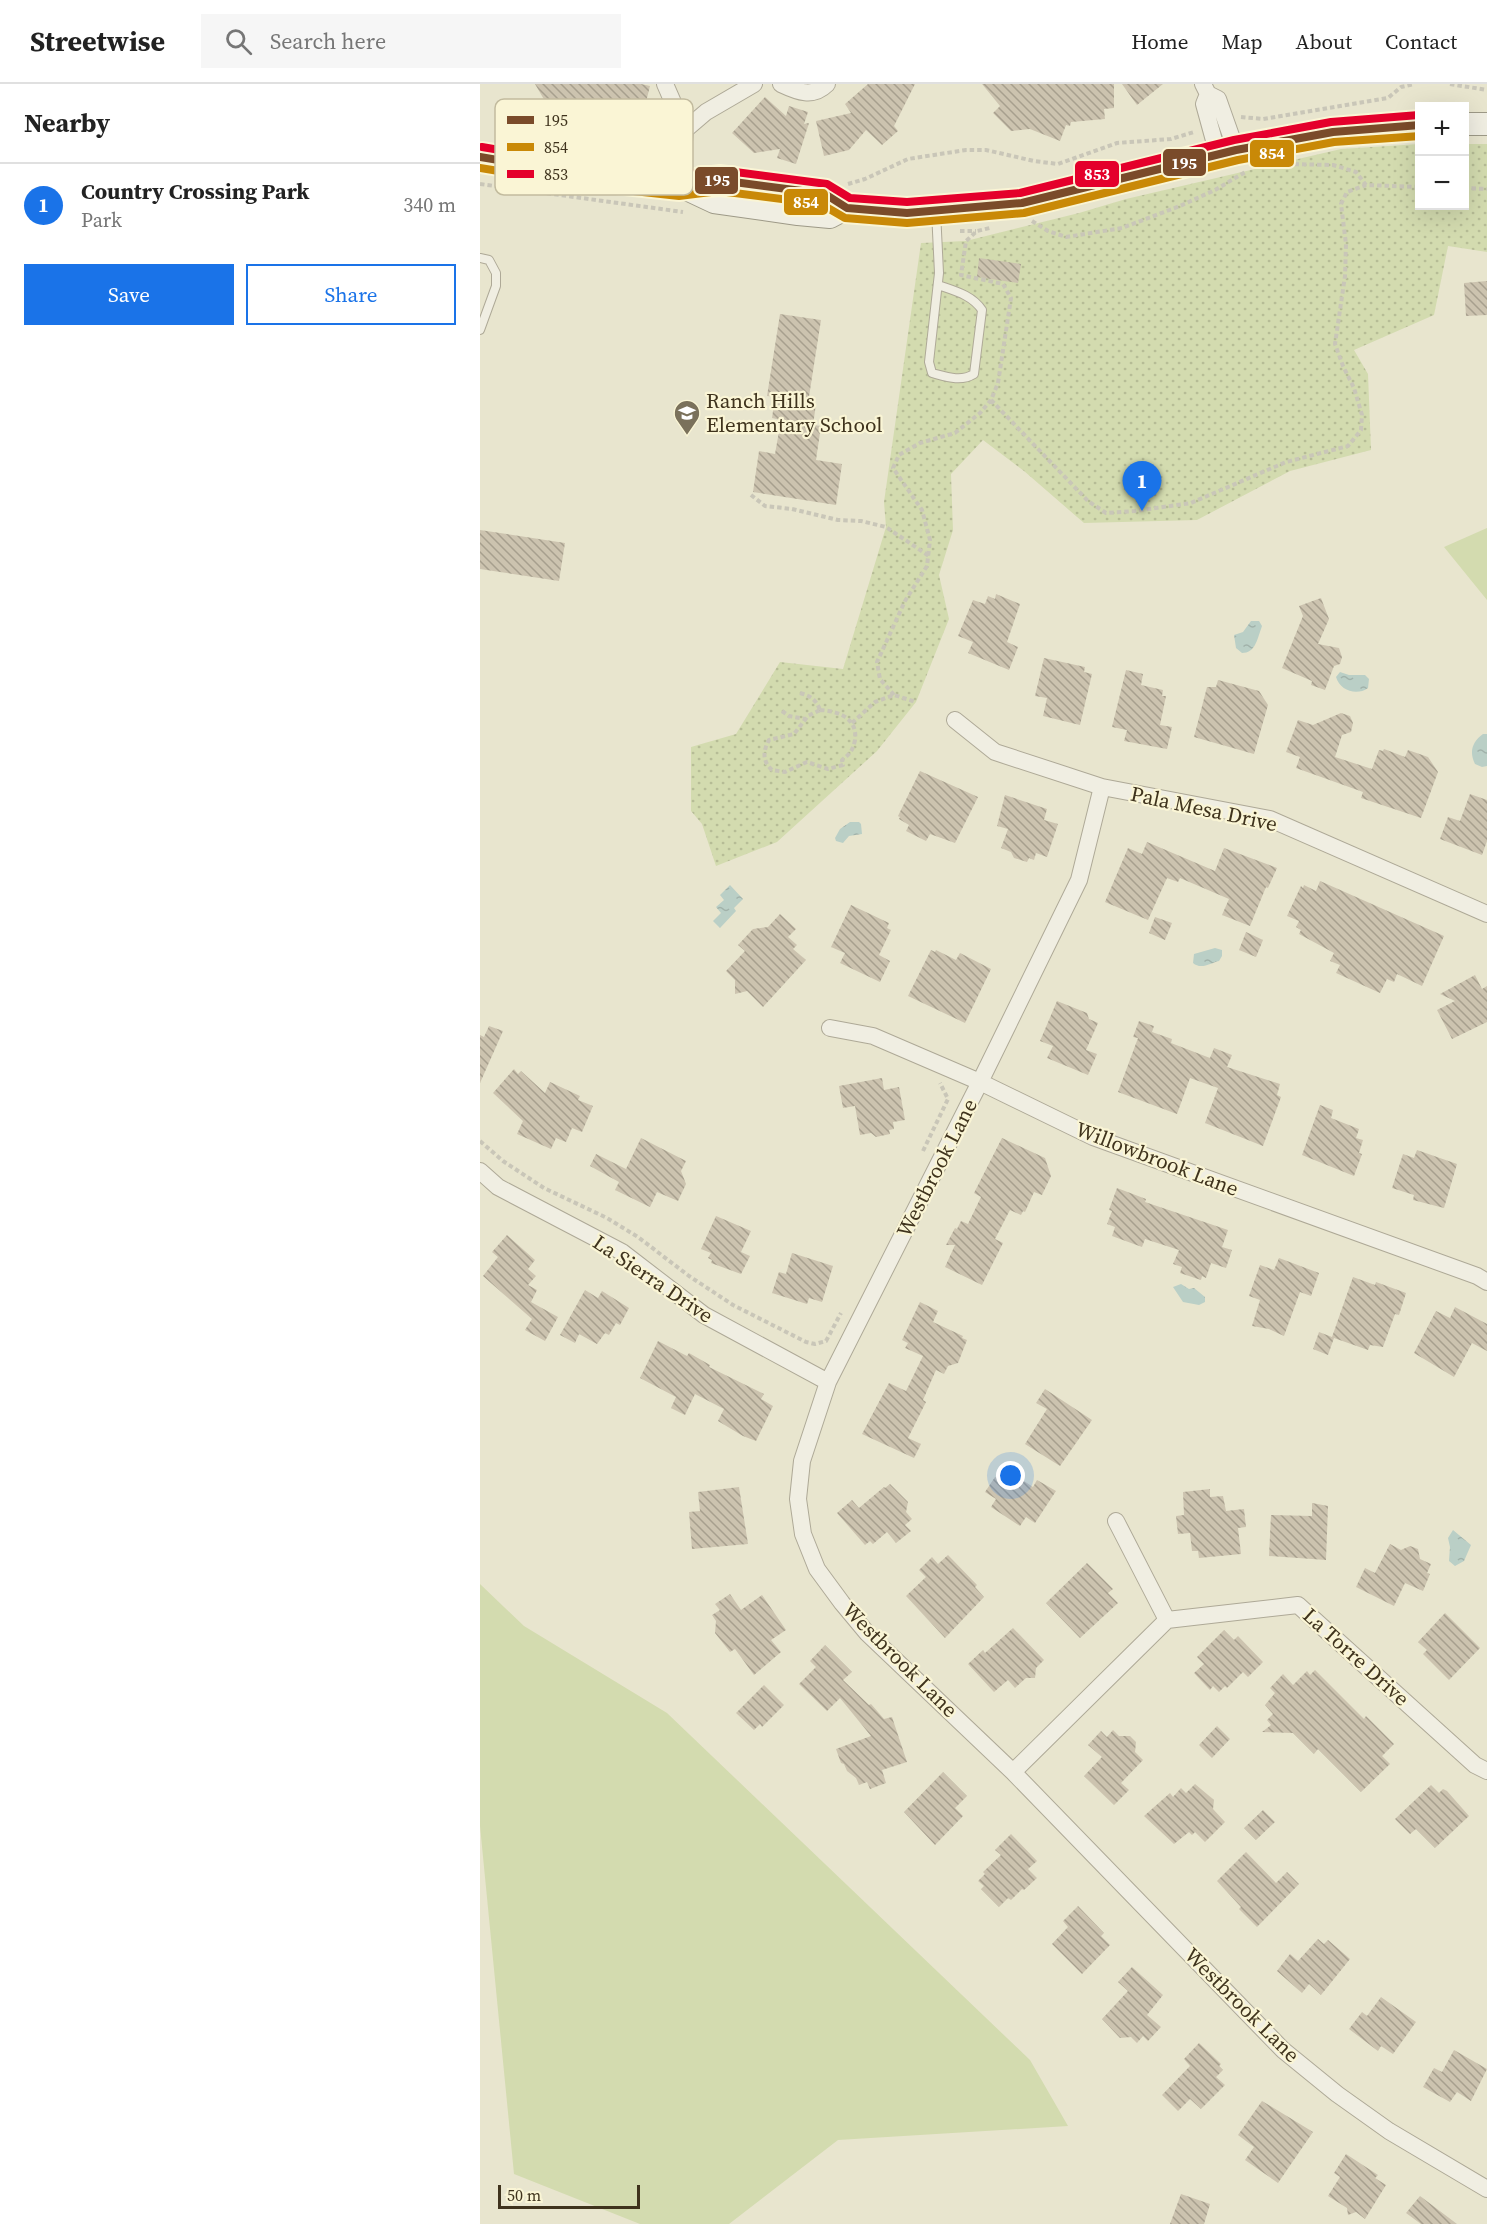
<!DOCTYPE html>
<meta charset="utf-8">
<style>
:root{--surface:#fff;--page:#f6f6f6;--text:#222;--muted:#767676;--line:#e0e0e0;--accent:#1a73e8}
body{margin:0;font-family:"Source Serif 4",serif;background:var(--page);color:var(--text)}
.controls{position:absolute;right:18px;top:18px;display:grid;overflow:hidden;border-radius:0px;box-shadow:0 6px 24px #0002}
.controls button{width:54px;height:54px;display:grid;place-items:center;padding:0;border:0;border-bottom:2px solid var(--line);background:var(--surface);color:var(--text);font:30px sans-serif}
.scale{position:absolute;left:18px;bottom:15px;width:142px;box-sizing:border-box;padding-left:6px;border:3px solid #3f331d;border-top:0;font-size:16px;line-height:21px;white-space:nowrap;color:#3f331d;-webkit-text-stroke:4px #faf5d5;paint-order:stroke}
.you{position:absolute;left:531px;top:1392px;width:21px;height:21px;margin:-15px;border:4px solid #fff;border-radius:50%;background:#1a73e8;box-shadow:0 0 0 9px #1a73e833}
.badge{display:grid;place-items:center;width:39px;height:39px;border-radius:50%;background:var(--accent);color:#fff;font-size:20px;font-weight:700}
.pin{position:absolute;translate:-50% -50px;filter:drop-shadow(0 2px 3px #0008)}
.pin::after{content:'';position:absolute;top:32px;width:21px;height:18px;background:inherit;clip-path:polygon(0 0,100% 0,50% 100%)}
.list{margin:0;padding:0;list-style:none}
h2{display:flex;justify-content:space-between;align-items:center;height:78px;margin:0;padding:0 24px;font-size:26px}
h2 small{font-size:20px;font-weight:400;color:var(--muted)}
.list li{display:grid;grid-template-columns:39px 1fr auto;gap:18px;align-items:center;box-sizing:border-box;height:84px;padding:0 24px;border-top:2px solid var(--line)}
.list b{display:block;font-size:22px;white-space:nowrap}
.list p{margin:0;font-size:20px;white-space:nowrap;color:var(--muted)}
.list em{font-size:20px;font-style:normal;color:var(--muted)}
.actions{display:flex;gap:12px;padding:18px 24px}
.actions a{flex:1;padding:14px 0;border:2px solid var(--accent);border-radius:0px;text-align:center;font-size:21px;color:var(--accent)}
.actions .main{background:var(--accent);color:#fff}
.icon{flex:none;width:33px;height:33px;fill:none;stroke:currentColor;stroke-width:2;stroke-linecap:round;stroke-linejoin:round}
.map{position:relative;flex:none;width:1007px;height:2140px;overflow:hidden}
header{display:flex;align-items:center;gap:36px;box-sizing:border-box;height:84px;padding:0 30px;background:var(--surface);border-bottom:2px solid var(--line)}
header strong{font-size:28px}
nav{display:flex;gap:33px;margin-inline-start:auto;font-size:21px}
.search{width:420px;height:54px;background:var(--page);display:flex;align-items:center;gap:15px;box-sizing:border-box;padding:0 21px;border-radius:0px;color:var(--muted);font-size:22px}
main{display:flex}
aside{flex:1;background:var(--surface)}
.map>svg:first-child{display:block}
.grass{fill:#d3dbaf}
.park{fill:url(#park-dots)}
.water{fill:url(#water-ripples)}
.building{fill:url(#building-back-hatch)}
.lines{fill:none;stroke-linecap:round;stroke-linejoin:round}
.service-casing{stroke:#aea997;stroke-width:10}
.minor-casing{stroke:#aea997;stroke-width:18}
.secondary-casing{stroke:#9d9987;stroke-width:24}
.path{stroke:#c9c6b8;stroke-width:4;stroke-dasharray:4.5 3;stroke-linecap:butt}
.service{stroke:#f0eee2;stroke-width:8}
.minor{stroke:#f0eee2;stroke-width:16}
.secondary{stroke:#f0eee2;stroke-width:22}
.bus-1-casing{stroke:#faf5d5;stroke-width:12}
.bus-2-casing{stroke:#faf5d5;stroke-width:12}
.bus-3-casing{stroke:#faf5d5;stroke-width:12}
.bus-1{stroke:#7a4b2a;stroke-width:8}
.bus-2{stroke:#c98907;stroke-width:8}
.bus-3{stroke:#e4002b;stroke-width:8}
.labels{text-anchor:middle;stroke-width:4.5;stroke-linejoin:round;paint-order:stroke}
.poi-label{font-size:21px;fill:#3f331d;stroke:#faf5d5;text-anchor:start}
.street-label{font-size:21px;fill:#3f331d;stroke:#faf5d5}
.key{fill:#faf5d5;stroke:#c2bb9e;stroke-width:1.5}
.key-label{font-size:16px;fill:#3f331d}
.line-badge{stroke:#faf5d5;stroke-width:2}
.badge-label{font-size:16px;text-anchor:middle;font-weight:bold;fill:#fff}
</style>
<header>
<strong>Streetwise</strong>
<div class="search"><svg class="icon" aria-label="search" viewBox="0 0 24 24"><circle cx="10" cy="10" r="6"/><path d="M15 15l6 6"/></svg>Search here</div>
<nav><a>Home</a><a>Map</a><a>About</a><a>Contact</a></nav>
</header>
<main>
<aside>
<h2>Nearby<small></small></h2>
<ul class="list">
<li><span class="badge">1</span><div><b>Country Crossing Park</b><p>Park</p></div><em>340 m</em></li>
</ul>
<div class="actions"><a class="main">Save</a><a>Share</a></div>
</aside>
<div class="map">
<svg width="1007" height="2140" viewBox="0 0 1007 2140">
<defs>
<pattern id="park-dots" width="8" height="8" patternUnits="userSpaceOnUse" patternTransform="scale(1.5)"><rect width="8" height="8" fill="#d3dbaf"/><path d="M2 2h.1M6 6h.1" fill="none" stroke="#b6bc96" stroke-width="1.8" stroke-linecap="round"/></pattern>
<pattern id="water-ripples" width="26" height="14" patternUnits="userSpaceOnUse" patternTransform="scale(1.5)"><rect width="26" height="14" fill="#bacfc6"/><path d="M2 4q2-2 4 0t4 0M15 11q2-2 4 0t4 0" fill="none" stroke="#a1b2aa"/></pattern>
<pattern id="building-back-hatch" width="6" height="6" patternUnits="userSpaceOnUse" patternTransform="scale(1.5)"><rect width="6" height="6" fill="#ccc3af"/><path d="M-1 5l2 2M0 0l6 6M5-1l2 2" fill="none" stroke="#a79f8e"/></pattern>
</defs>
<rect width="100%" height="100%" fill="#e8e5ce"/>
<path class="grass" d="M1007,444v72l-43,-53z
M0,1500l44,42 143,87 363,347 38,66 -230,14 -109,84h-89l-126,-50 -34,-348z"/>
<path class="park" d="M939,60l1,62h44l1,-62h22v108l-39,-6 -14,69 -80,35 14,24 3,76 -81,21 -93,49 -113,3 -60,-52 -41,-31 -32,34 2,56 -14,45 10,44 -33,83 -39,49 -100,91 -61,24 -14,-42 -11,-13v-64l45,-13 44,-72 63,7 43,-142 -2,-25 37,-259 45,-2 113,-28 47,-14 215,-50z"/>
<path class="water" d="M771,537h8l3,5 -1,3c-4,11 -6,24 -19,24l-6,-5 -2,-13 9,-3z
M860,588l9,3h16l4,4 -1,9c-11,8 -28,3 -32,-11z
M1003,650h4v32l-5,1 -7,-3c-6,-12 -3,-22 8,-30z
M370,738h9l2,2 1,10 -13,2 -6,7 -7,-2 -1,-3 5,-9z
M250,801l13,14 -9,9 2,3 -16,17 -7,-7 8,-8 -5,-6 8,-7 -4,-5z
M735,864l7,2v6l-3,5c-8,2 -18,9 -26,2l1,-9z
M701,1200l8,5 5,-1 11,9v5l-6,3 -16,-3 -10,-15z
M973,1446l18,15 -7,16 -9,5 -6,-5 1,-14 -2,-9z"/>
<path class="building" d="M55,0h106l9,2 -11,44 -38,-10 -6,8 -10,-8 -7,8 -18,-16 -7,3z
M388,0h47l-21,42 4,5 -16,14 -16,-15 -17,20 -25,6 -8,-35 35,-8 -6,-9z
M502,0h132v24l-10,1 1,10 -34,3 -1,4 -4,-1 -6,16 -30,-12 -19,2 -18,-18 7,-7z
M642,0h41l-26,21z
M285,13l21,19 3,-10 19,6 -4,12 5,-1 -13,41 -19,-6 3,-9 -26,4 -22,-20z
M499,174l42,6 -3,19 -41,-6z
M1007,197v34l-21,1 -2,-33z
M300,230l41,6 -13,83 8,1 -3,21 8,1 -5,34 26,4 -6,41 -83,-13 6,-41 16,3 6,-34 -9,-2 3,-21 -8,-1z
M0,446l85,13 -6,38 -79,-12z
M516,510l24,10 -13,38 11,5 -9,23 -41,-17 5,-11 -15,-6 15,-36 12,4 3,-8 7,3z
M841,514l8,21 -11,25 21,4 3,9 -2,7 -6,2 -9,24 -14,-5 1,-4 -30,-13 21,-52 -4,-10z
M564,574l41,9 -1,5 8,2 -12,51 -37,-9 4,-18 -12,-2z
M646,586l17,4 -2,11 22,5 -1,6h4l-6,29 12,2 -5,22 -43,-8 3,-11 -15,-3z
M738,596l41,11 9,14 -14,49 -60,-17 13,-50h9z
M861,629l9,3 3,7 -2,9 -9,3 -7,22 37,12 7,-19 4,1 1,-2 21,8 3,-7 20,7 10,15 -17,46 -60,-20 2,-6 -67,-24 4,-11 -14,-5 12,-32 15,5z
M440,687l58,26 -23,46 -25,-9 -4,7 -20,-10 3,-6 -10,-6 1,-2 -2,-1z
M990,710l17,6v41l-5,14 -42,-16 8,-22 12,4z
M525,711l42,14 -3,11 14,4 -11,33 -11,-4 -2,7 -5,-2 -2,4 -13,-4 -3,-6 -10,-4 7,-19 -11,-3z
M667,758l68,29 9,-23 53,20 -9,20 -2,-1 -16,39 -28,-11 7,-16 -49,-21 -2,4 -11,-4 -19,42 -43,-18 23,-54 14,6z
M840,797l124,55 -22,50 -25,-12 -3,8 -7,-3 -7,14 -44,-20 4,-8 -10,-4 4,-8 -35,-19 2,-4 -5,-3 3,-6 -12,-5 14,-30 2,2 1,-3 12,6z
M371,821l38,18 -2,5 4,2 -12,25 11,6 -10,21 -40,-19 5,-10 -14,-6z
M300,830l16,15 -8,8 9,8 -4,4 13,11 -43,47 -16,-16 -12,3v-14l-9,-9 19,-20 -7,-6 15,-16 15,-2z
M675,833l17,6 -7,17 -16,-7z
M766,848l17,8 -7,17 -17,-7z
M451,866l4,2 1,-2 20,10 4,-7 31,16 -26,54 -57,-27z
M995,891l7,14 5,-3v36l-35,17 -15,-29 18,-9 -15,-7z
M577,917l30,12 2,6 9,4 -12,27 11,4 -9,21 -41,-17 6,-12 -13,-5z
M659,937l15,5 -2,6 20,7 -1,4 39,15 4,-10 18,7 -5,12 53,17 -3,11 4,2 -18,49 -58,-23 13,-35 -28,-10 -13,36 -59,-22 20,-54 -5,-1z
M9,942l14,5 -23,52v-48l4,2z
M34,985l4,5 3,-3 24,22 5,-11 30,14 -2,4 15,6 -11,26 -10,-4 -6,14 -10,-4 -5,11 -34,-15 6,-13 -30,-28z
M402,994l2,12 15,-3 6,33 -12,2 1,7 -5,1 1,4 -14,3 -5,-4 -11,2 -5,-29 -12,2 -4,-22z
M840,1021l13,5 -2,8 28,11 -3,9 7,2 -4,13 3,1 -8,22 -52,-21z
M161,1054l45,23 -5,10 5,13 -8,17 -21,-9 -7,15 -35,-17 4,-8 -29,-16 6,-12 30,15z
M522,1054l43,20 6,18 -9,19 -8,-3 -9,20 -2,-1 -2,4 -11,-5 -15,29 8,4 -21,42 -37,-18 10,-22h-9l9,-17 2,1 4,-8 7,3 13,-27 -7,-4z
M937,1066l40,14 -13,44 -31,-8 1,-5 -22,-7 11,-34 11,4z
M637,1104l29,11 -1,3 83,28 -6,17 10,3 -6,18 -15,-5 -5,15 -4,-2 -1,4 -21,-7 2,-6 -9,-3 6,-14 -34,-11 -3,8 -30,-11 3,-9 -8,-3 5,-13 -3,-1z
M236,1132l35,15 -10,21 9,4 -9,18 -30,-11 1,-3 -4,-2 3,-5 -10,-4z
M27,1151l28,25 -7,9 8,7 -8,9 9,5 -6,12 27,15 -13,24 -20,-11 7,-11 -49,-43 15,-19 -6,-5z
M312,1169l41,13 -11,36 -13,-4 -2,6 -35,-11 7,-21 7,2z
M799,1174l40,15 -8,23 -11,-4 -16,44 -15,-7 -17,-3 8,-26 -11,-4 11,-31 14,5z
M873,1193l22,8 1,-3 30,11 -7,22 -4,-1 -12,33 -13,-2 -2,5 -34,-12 -6,17 -15,-6 6,-17 13,5z
M105,1206l13,8 4,-7 27,17 -9,17 -4,-2 -7,12 -4,-2 -8,11 -18,-10 -4,9 -15,-8z
M440,1218l18,9 -5,11 30,14 -1,2 5,2 -9,23 -10,3 -4,8 -8,-4 -13,30 3,2 -18,36 13,6 -7,14 -52,-24 27,-51 17,8 17,-35 -18,-8 3,-5 -6,-3z
M975,1223l32,17v27l-15,-8 -18,34 -40,-24 22,-42 14,7z
M178,1257l29,15 2,-3 21,12 -1,2 55,27 -3,5 12,7 -17,35 -13,-5 -25,-15 6,-12 -29,-15 -10,21 -14,-7 5,-11 -36,-19z
M565,1305l47,31 -32,46 -35,-22 22,-35 -11,-6z
M527,1389l4,2 1,-2 21,14 4,-7 19,11 -21,32 -9,-6 -6,9 -29,-19 5,-8 -11,-7 10,-15 8,3z
M410,1400l18,18 -2,10 6,7 -7,6 6,6 -15,12 -9,-11 -14,12 -3,-3 -5,4 -28,-32 15,-13 7,8 25,-21 1,1z
M259,1403l9,57 -56,5 -3,-37 11,-1 -2,-19z
M730,1405v8l13,-1 3,15 18,-2 2,18 -8,1 3,26 -42,4 -1,-7h-6l-2,-18 -12,1 -2,-18 8,-1 -1,-23z
M832,1419l16,3 -2,54 -57,-4 2,-41 41,1z
M910,1460l11,6 9,-4 8,3 2,10 11,5 -4,9 3,1 -7,17 -18,-8 -11,23 -38,-19 9,-19 10,5z
M468,1471l29,30 -2,2 9,10 -39,41 -39,-42 20,-19 -7,-7 13,-13 6,7z
M607,1479l26,26 -5,4 10,10 -38,35 -34,-35z
M250,1510l11,16 21,-15 24,35 -15,10 10,12 -27,23 -19,-26 -5,3 -15,-19 1,-12 -4,-6 8,-5 -5,-6z
M965,1529l35,35 -31,32 -26,-26 4,-4 -9,-8z
M533,1544l31,32 -8,8 -1,10h-9l-11,10 -7,-8 -14,12 -26,-28 15,-14 2,3z
M744,1546l10,10 4,-4 25,26 -15,15 -5,-5 -16,16 -2,-2 -6,6 -6,-6 -3,4 -16,-17 10,-9 -7,-7z
M345,1561l27,27 -9,8 26,25 2,-1 13,15 8,-2 15,45 -25,8 4,13 -16,6 -3,-7 -8,3 -3,-7 -9,-7 -3,-7 -3,-1 -5,-14 35,-13 -31,-38 -13,13 -28,-27 17,-17 -6,-6z
M835,1586l49,49 2,-3 28,28 -12,12 8,8 -29,28 -43,-43 -4,5 -21,-21 -31,-1 9,-7 -4,-5 6,-6 -8,-9 10,-12 -5,-5 13,-14 10,11 14,-14 3,4z
M284,1601l20,20 -22,22 -2,-3 -6,6 -18,-17z
M737,1642l13,13 -18,19 -13,-13z
M633,1646l6,6h11l6,6 -1,10 8,8 -22,23 8,7 -15,15 -30,-29 18,-19 -14,-12 13,-14 6,6z
M463,1688l24,24 -12,12 8,8 -28,29 -31,-33z
M715,1700l19,16 -1,9 12,13 -20,20 -10,-10 -3,3 -3,-3 -15,12 -30,-28 26,-23 3,4 8,-9 5,5z
M951,1701l8,8 4,-4 4,2 22,25 -34,32 -19,-19 -6,5 -15,-15z
M783,1726l12,12 -19,18 -12,-12z
M531,1750l26,27 -9,8 9,9 -13,12 -2,-1 -11,11 -3,-2 -9,9 -18,-18 3,-3 -6,-5 7,-7 -2,-2 18,-17 -6,-5z
M766,1768l30,31 11,-11 12,12 -42,43 -18,-18 2,-2 -24,-26z
M598,1822l26,27 -3,3 9,9 -28,29 -30,-30 16,-17 -5,-6z
M838,1855l6,5 4,-4 22,19 -29,36 -12,-11 -7,9 -25,-22 13,-17 8,7z
M652,1883l31,28 -16,20 14,12 -13,14 -5,-5 -6,7 -6,-6 -11,1 -18,-19 26,-28 -10,-9z
M901,1913l35,25 -23,32 -12,-8 -3,5 -29,-22 13,-17 5,4z
M719,1959l22,21 -2,2 4,4 -7,7 9,8 -24,24 -11,-10 -12,12 -16,-16 28,-29 -6,-7z
M974,1966l33,19 -16,32 -14,-9 -7,10 -27,-15 11,-19 8,4z
M782,2017l51,31 -35,51 -33,-23 9,-13 -16,-12z
M866,2070l32,21 -3,3 11,7 -21,34 -9,-7 -8,3 -1,-7 -19,-12 12,-19 -6,-4z
M701,2110l29,10 -6,20h-34z
M940,2112l37,28h-36l-15,-11z"/>
<g class="lines">
<g class="service-casing">
<path id="service" d="M456,127l3,62 -10,89 3,11c15,4 29,9 42,1l8,-64c-10,-15 -27,-19 -44,-25
M0,174l9,2 7,13v13l-16,44"/>
</g>
<g class="minor-casing">
<path id="minor" d="M185,0l20,46 -5,56
M301,0c17,8 32,14 46,0
M723,0l5,10 10,5 18,51
M728,10l-4,10 14,51
M205,46l21,-18 48,-28
M475,636l40,32 107,35 168,32 217,95
M622,703l-23,93 -99,202 -152,300 -26,79 -4,38 5,35 14,35 25,34 25,30 146,139 270,278 54,44 52,37 98,58
M350,944l43,8 107,46 113,55 384,139 10,6
M0,1087l18,16 124,65 82,63 124,67
M636,1437l51,99
M533,1688l154,-152 131,-15 177,160 12,6"/>
</g>
<g class="secondary-casing">
<path id="secondary" d="M984,40h23
M0,73l119,20 81,9 39,-6 106,14 22,14 60,5 115,-10 214,-53 97,-18 87,-7
M200,102l34,16 84,12 32,3 17,-9"/>
</g>
<path class="path" d="M970,0l37,6
M761,33l22,2 125,-21 13,-11 13,-3
M807,80l46,1 23,7 10,13 54,2
M0,100l203,28
M368,100l17,-5 43,-20 58,-9h20l48,11 24,3 59,-21 54,-4 23,-7
M984,104l23,1
M552,137l16,10 18,6 56,-9 58,-22 35,-16 32,-19
M480,147h16
M511,316l97,101 18,12 29,-2 56,-8 95,-41 62,-16 13,-16 1,-15 -8,-27 -11,-22 -8,-22 10,-68 1,-32 -5,-40 6,-12 19,-7
M271,411l14,11 27,3 46,11 23,1 25,6 43,29
M320,609c10,3 16,6 20,17
M414,611l-14,-16 -3,-17 28,-61 22,-35 3,-26 -8,-30 -29,-42 6,-13 21,-12 35,-10 25,-20 11,-13 7,-17 13,-85 -8,-14 -42,-9 5,-34 11,-10 13,-3
M340,626c18,1 38,8 35,30 -2,10 -5,14 -13,20l1,5 -15,4 -21,-7 -22,10 -13,-2c-10,-9 -9,-19 -3,-30l25,-6 14,-18z
M302,627l7,5 16,3
M372,639l23,-21 19,-7 22,7
M0,1057l23,20 41,27 63,30 31,19 51,39 44,29 73,37 9,2 11,-3 15,-28
M443,1067l25,-52 -8,-16"/>
<use href="#service" class="service"/>
<use href="#minor" class="minor"/>
<use href="#secondary" class="secondary"/>
<g class="bus-1-casing">
<path id="bus-1" d="M0,73l119,20 81,9 39,-6 106,14 22,14 60,5 115,-10 214,-53 97,-18 87,-7"/>
</g>
<g class="bus-2-casing">
<path id="bus-2" d="M0,84l117,19 82,9 40,-5 102,13 24,14 62,5 117,-10 214,-53 96,-18 86,-6"/>
</g>
<g class="bus-3-casing">
<path id="bus-3" d="M2,63l118,20 80,8 40,-5 107,14 23,14 57,4 113,-9 214,-53 97,-18 88,-7"/>
</g>
<use href="#bus-1" class="bus-1"/>
<use href="#bus-2" class="bus-2"/>
<use href="#bus-3" class="bus-3"/>
</g>
<defs>
<g id="school-pin" transform="scale(1.35)"><path d="M0 17L-7.5 6A9.5 9.5 0 1 1 7.5 6Z" fill="#7a715b" stroke="#faf5d5"/><path d="M0-5L7-2L0 1L-7-2ZM-4 1L0 2.5L4 1V4Q0 6-4 4Z" fill="#fff"/></g>
</defs>
<g fill-rule="evenodd">
<use href="#school-pin" x="207" y="329"/>
</g>
<g class="labels">
<g class="poi-label">
<text x="226" y="324">Ranch Hills<tspan x="226" dy="24">Elementary School</tspan></text>
</g>
<g class="street-label">
<text transform="translate(724 725) rotate(12)" y="7">Pala Mesa Drive</text>
<text transform="translate(677 1075) rotate(21)" y="7">Willowbrook Lane</text>
<text transform="translate(457 1084) rotate(-63)" y="7">Westbrook Lane</text>
<text transform="translate(173 1195) rotate(34)" y="7">La Sierra Drive</text>
<text transform="translate(876 1573) rotate(42)" y="7">La Torre Drive</text>
<text transform="translate(420 1576) rotate(45)" y="7">Westbrook Lane</text>
<text transform="translate(762 1921) rotate(45)" y="7">Westbrook Lane</text>
</g>
</g>
<rect x="15" y="15" width="198" height="96" rx="9" class="key"/>
<rect x="27" y="32" width="27" height="8" fill="#7a4b2a"/>
<rect x="27" y="59" width="27" height="8" fill="#c98907"/>
<rect x="27" y="86" width="27" height="8" fill="#e4002b"/>
<g class="key-label">
<text x="64" y="42">195</text>
<text x="64" y="69">854</text>
<text x="64" y="96">853</text>
</g>
<g class="line-badge">
<rect x="769" y="55" width="46" height="29" rx="6" fill="#c98907"/>
<rect x="682" y="64" width="45" height="29" rx="6" fill="#7a4b2a"/>
<rect x="594" y="76" width="46" height="28" rx="6" fill="#e4002b"/>
<rect x="214" y="82" width="45" height="29" rx="6" fill="#7a4b2a"/>
<rect x="303" y="104" width="46" height="28" rx="6" fill="#c98907"/>
</g>
<g class="badge-label">
<text x="792" y="75">854</text>
<text x="704" y="85">195</text>
<text x="617" y="96">853</text>
<text x="237" y="102">195</text>
<text x="326" y="124">854</text>
</g>
</svg>
<div class="controls">
<button>+</button>
<button>−</button>
</div>
<div class="scale">50 m</div>
<div class="you"></div>
<div class="pin badge" style="left:662px;top:427px">1</div>
</div>
</main>
